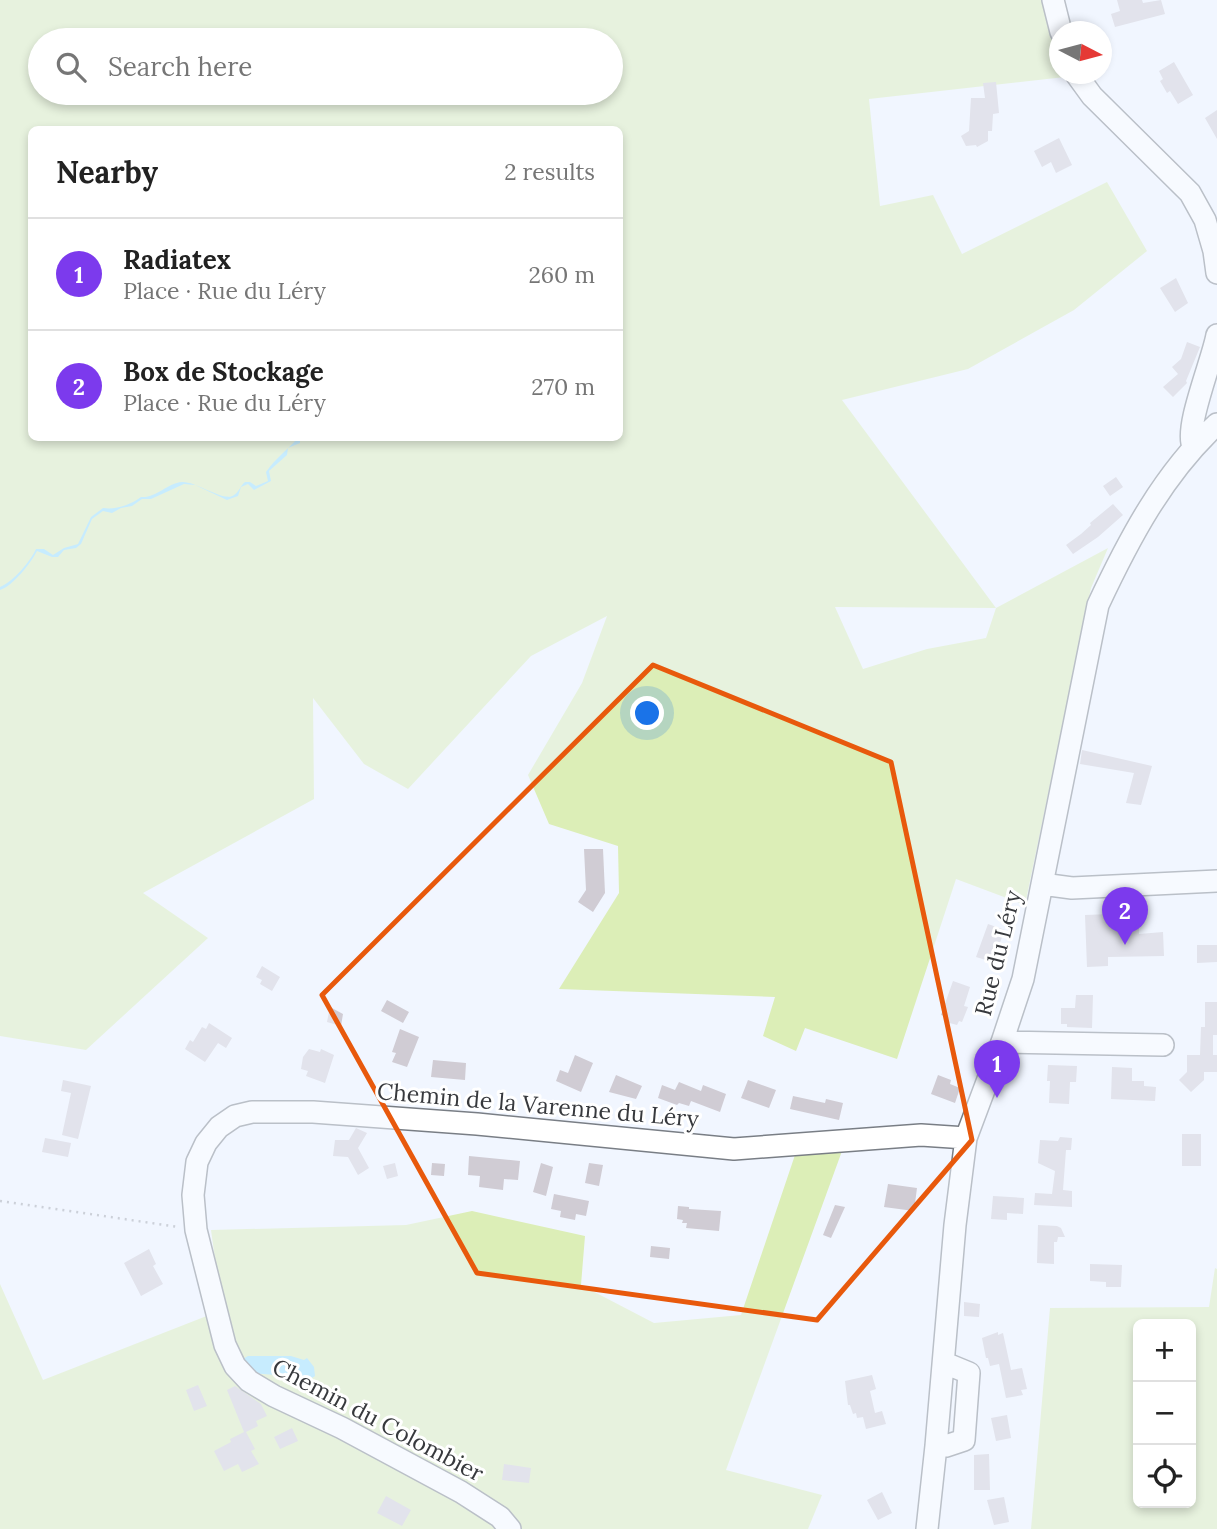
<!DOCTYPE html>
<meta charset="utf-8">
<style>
:root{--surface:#fff;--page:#f2f2f2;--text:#222;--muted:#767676;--line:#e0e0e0;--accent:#7c3aed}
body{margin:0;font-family:Lora,serif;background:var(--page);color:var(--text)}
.controls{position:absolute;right:21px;bottom:21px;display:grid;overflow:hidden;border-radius:10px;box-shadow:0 4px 10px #0003}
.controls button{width:63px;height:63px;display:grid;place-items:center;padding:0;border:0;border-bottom:2px solid var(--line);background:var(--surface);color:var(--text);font:35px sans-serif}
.compass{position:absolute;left:1049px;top:21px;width:63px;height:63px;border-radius:50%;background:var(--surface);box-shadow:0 4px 10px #0003;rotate:96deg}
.you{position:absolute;left:648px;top:714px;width:24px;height:24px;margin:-18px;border:5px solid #fff;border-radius:50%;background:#1a73e8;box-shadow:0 0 0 10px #1a73e833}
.badge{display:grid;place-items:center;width:46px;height:46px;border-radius:50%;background:var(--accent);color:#fff;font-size:23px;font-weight:700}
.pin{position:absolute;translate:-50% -58px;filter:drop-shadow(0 2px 4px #0008)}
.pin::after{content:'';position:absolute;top:37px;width:24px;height:21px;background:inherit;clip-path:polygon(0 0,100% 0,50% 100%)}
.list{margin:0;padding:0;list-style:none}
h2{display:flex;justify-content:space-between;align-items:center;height:91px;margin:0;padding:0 28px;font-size:30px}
h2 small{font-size:23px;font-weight:400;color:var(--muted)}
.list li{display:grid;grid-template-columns:46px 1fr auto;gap:21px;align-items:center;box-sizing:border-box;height:112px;padding:0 28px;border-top:2px solid var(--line)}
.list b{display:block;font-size:26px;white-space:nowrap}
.list p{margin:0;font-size:23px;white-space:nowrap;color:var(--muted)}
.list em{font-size:23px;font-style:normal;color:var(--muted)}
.icon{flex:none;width:38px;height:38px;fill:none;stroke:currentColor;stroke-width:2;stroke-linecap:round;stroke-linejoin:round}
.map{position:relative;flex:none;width:1217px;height:1529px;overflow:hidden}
.search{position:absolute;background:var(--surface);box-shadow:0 4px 10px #0003;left:28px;top:28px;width:595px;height:77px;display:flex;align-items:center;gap:18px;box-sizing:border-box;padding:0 24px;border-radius:38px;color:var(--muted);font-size:26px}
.panel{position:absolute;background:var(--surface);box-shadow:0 4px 10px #0003;left:28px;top:126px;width:595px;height:315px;border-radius:10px}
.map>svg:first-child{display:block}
.green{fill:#dceeb7;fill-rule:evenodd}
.water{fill:#96dffd}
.building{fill:#d0ccd4}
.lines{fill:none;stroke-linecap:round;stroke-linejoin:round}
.minor-casing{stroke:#797e85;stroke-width:24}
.path{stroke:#9fa3aa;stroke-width:2.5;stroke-dasharray:2 5;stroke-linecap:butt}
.minor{stroke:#fff;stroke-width:21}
.marked{fill:none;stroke:#e8590c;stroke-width:5;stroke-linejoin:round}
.labels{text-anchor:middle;stroke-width:6;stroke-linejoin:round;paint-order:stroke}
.street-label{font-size:23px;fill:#37393d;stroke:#fff}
</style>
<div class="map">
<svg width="1217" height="1529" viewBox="0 0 1217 1529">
<rect width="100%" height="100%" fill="#f1f6ff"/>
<path class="green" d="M0,0h1043l16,59 1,15h4l1,3 -196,22 11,107 53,-11 29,59 145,-72 40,69 -73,59 -106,59 -126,31 154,208 112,-60 -17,40 -66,317 -69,-26 -59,180 -92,-31 -9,23 -33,-15 12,-39 -216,-8 60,-96 -1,-47 -69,-22 -21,-49 54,-92 25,-67 -76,40 -123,133 -44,-25 -51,-66 1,101 -171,94 65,45 -122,112 -86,-14zM40,40h571v53h-571zM32,130h588v308h-588zM835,607l161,1 -10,30 -59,11 -64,20z
M842,1151l-116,319 96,25 -14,34h-808v-245l43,96 179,-70 -11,-80 195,-5 66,-14 113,25 -4,49 73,38 87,-8 54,-160z
M1215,1268l2,1v260h-186l19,-221 159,-1zM1191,1324v179h-53v-179z"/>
<path class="water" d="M298,438h2v5l-12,5 -1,7 -18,16 2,10 -17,9 -6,-6 -7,3 -3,9 -11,4 -32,-15 -11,-1 -33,15h-9l-10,7 -11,2 -9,5 -9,-2 -11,8 -11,25 -5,4 -12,2 -6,7h-6l-15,-6c-6,12 -24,35 -37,39v-3c14,-6 29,-24 36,-38h8l9,6 11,-7 14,-4 13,-27 12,-9c13,2 27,-3 38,-11 16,1 26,-14 41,-15 14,-1 43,21 52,13 5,-3 6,-9 11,-13h5l6,4 12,-5 -2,-9c9,-13 23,-24 32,-34z
M248,1356h43l13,4 3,-2 7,9 1,9 -3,2 -62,-5 -9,-13z"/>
<path class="building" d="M1117,0h25l1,3 18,-3 4,14 -50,13 -4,-13 9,-3z
M1174,62l19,33 -15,9 -8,-13 -3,2 -7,-12 3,-2 -4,-8z
M996,82l3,31 -6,1 -1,17h-4v10l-11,6 -1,-2 -10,1 -5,-10 8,-5 2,-33h14l-2,-15z
M1217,110v29l-12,-21z
M1059,138l13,27 -16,8 -5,-11 -9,5 -8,-16z
M1176,278l12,25 -13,9 -15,-24z
M1187,342l13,5 -14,34 1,2 -14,14 -10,-10 15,-13 -6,-7 9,-8z
M1116,477l7,10 -13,9 -7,-10z
M1113,504l10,11 -25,22 -25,17 -7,-9 15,-11 10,-9 -1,-2z
M1082,750l70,16 -11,39 -15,-2 8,-30 -54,-9z
M584,849h19l2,44 -12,19 -15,-10 8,-12z
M1139,913v21l24,-2 1,24 -56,1v9l-21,1 -2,-52z
M988,924l17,6 -13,32 -16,-5z
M1197,945h20v17l-20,1z
M262,966l18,11 -8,14 -12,-7 2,-4 -6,-3z
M953,981l17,6 -6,19 4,1 -6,15 -3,-1 -2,4 -11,-3 2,-5 -7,-2z
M1076,995h17l-1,33 -25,-1v-3h-6v-16h14z
M387,1000l22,12 -6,11 -22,-12z
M1205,1002h12v33h-4v20h4v17h-13v8l-13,12 -12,-12 8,-8v-17h13l1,-28h4z
M330,1007l13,7 -2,12 -14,-4z
M209,1023l23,15 -6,10 -8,-5 -13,19 -20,-13 5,-9 3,2 9,-15 4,2z
M400,1029l19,8 -12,30 -15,-5 4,-9 -4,-1z
M309,1049l11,3 1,-3 13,6 -9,28 -19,-7 2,-5 -7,-2 2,-12z
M575,1055l18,8 -12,29 -25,-11 4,-11 8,3z
M433,1060l33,3 -1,17 -34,-3z
M1048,1065l29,1 -1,16h-6l-1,22 -20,-1 1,-22h-3z
M1112,1067l20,1v13h12v5l12,1 -1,14 -44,-2z
M616,1075l26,11 -6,13 -27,-7z
M938,1075l13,5 -1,4 10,4 -5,15 -24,-9z
M63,1080l28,6 -13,53 -16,-4 9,-42 -10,-2z
M748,1080l28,10 -7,18 -28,-10z
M679,1082l22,9 2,-6 23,9 -6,18 -29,-11 -2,5 -10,-3 -2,2 -19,-7 4,-13 13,5z
M793,1096l32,7 1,-4 17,4 -4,17 -49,-11z
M356,1128l11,5 -9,15 11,20 -11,7 -10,-18 -15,-1 2,-16h14z
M1182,1134h19v32h-19z
M1060,1137l12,1 -1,12h-5l-3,40 9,1v16l-38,-2 1,-12 17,1 3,-23 -17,-8 2,-23 18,1z
M45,1138l26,5 -3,14 -26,-5z
M469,1156l51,5 -2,19 -14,-1 -1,11 -24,-3 1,-11 -12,-1z
M395,1163l3,13 -11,3 -4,-13z
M432,1163l13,1 -1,12 -13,-1z
M541,1163l12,4 -7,29 -13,-4z
M589,1163l14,2 -4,21 -14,-3z
M888,1184l29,4 -3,23 -30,-4z
M554,1194l35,7 -3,15 -10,-2 -1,6 -15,-3 1,-6 -10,-2z
M993,1196l31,2 -1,16 -16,-1v7l-16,-1z
M835,1205l10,2 -14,31 -8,-3z
M678,1206l11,1v2l32,2 -2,20 -33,-3 1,-5h-5l1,-3 -6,-1z
M1038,1225l19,1 4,2 4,9h-7l-1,5h-3v22l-17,-1z
M651,1246l19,2 -1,11 -19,-2z
M149,1249l7,15 -3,2 10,18 -22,12 -17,-33z
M1090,1264l32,1 -1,22h-15v-5l-16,-1z
M964,1302l16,2 -1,13 -15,-1z
M998,1332v3l5,-2 8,37 11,-2 5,21 -6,1 2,5 -17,3 -7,-34 -9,2 -2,-8h-2l-4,-20z
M872,1375l4,14 -6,2 5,22 7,-2 4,13 -20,5 -3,-12 -6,1 -1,-5 -3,1 -3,-9h-2l-3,-24z
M198,1385l9,21 -13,5 -8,-21z
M235,1386l26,18 6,12 -11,5 2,5 -12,6 9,17 -4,2 8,13 -17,8 -4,-8 -14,7 -10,-20 17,-9 -1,-3 14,-7 -17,-42z
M1007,1415l4,23 -15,3 -5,-23z
M292,1428l6,13 -18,8 -6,-12z
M989,1454l1,36h-16v-35z
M504,1464l27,4 -2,15 -27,-3z
M882,1492l10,21 -14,7 -11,-20z
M386,1496l25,14 -9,16 -25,-13z
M1004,1497l5,25 -15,3 -7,-25z"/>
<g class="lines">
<g class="minor-casing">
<path id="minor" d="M1053,0l8,32
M1076,74l16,22 98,97 15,27 9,31 3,22
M1193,446c-9,-18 20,-87 24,-111
M1042,884l30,4 145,-7
M1002,1042l161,3
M936,1446h10l18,-6 5,-67 -17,-7 -9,-1
M510,1529l-10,-12 -39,-25 -119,-64 -68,-32 -25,-15 -14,-15 -10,-21 -29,-115 -3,-35 4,-33 9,-19 13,-16 16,-11 17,-4h61l164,12 257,25 187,-14 45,3
M927,1529l9,-83 19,-221 11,-87 36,-96 21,-63 75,-374c31,-66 65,-131 119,-181"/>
</g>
<path class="path" d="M0,1201l179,26"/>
<use href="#minor" class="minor"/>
</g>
<path d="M0 0H1217V1529H0ZM653,665l238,97 81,378 -155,180 -340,-47 -155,-278z" fill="#f1f6ff" fill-opacity=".55" fill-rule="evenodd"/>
<path class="marked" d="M653,665l238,97 81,378 -155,180 -340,-47 -155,-278z"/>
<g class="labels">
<g class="street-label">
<text transform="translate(998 953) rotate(-76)" y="8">Rue du Léry</text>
<text transform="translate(538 1105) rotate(5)" y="8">Chemin de la Varenne du Léry</text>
<text transform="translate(378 1420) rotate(28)" y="8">Chemin du Colombier</text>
</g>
</g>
</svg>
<div class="controls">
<button>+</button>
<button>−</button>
<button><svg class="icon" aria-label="locate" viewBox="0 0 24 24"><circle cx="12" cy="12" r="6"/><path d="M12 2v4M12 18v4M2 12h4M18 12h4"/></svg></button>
</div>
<svg class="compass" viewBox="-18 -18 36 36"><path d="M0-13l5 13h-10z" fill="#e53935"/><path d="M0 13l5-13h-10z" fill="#767676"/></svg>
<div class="you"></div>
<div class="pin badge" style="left:997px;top:1098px">1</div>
<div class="pin badge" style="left:1125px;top:945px">2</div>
<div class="search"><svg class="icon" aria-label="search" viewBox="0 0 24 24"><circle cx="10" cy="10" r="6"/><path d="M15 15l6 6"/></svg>Search here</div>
<section class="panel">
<h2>Nearby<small>2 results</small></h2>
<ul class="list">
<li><span class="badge">1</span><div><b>Radiatex</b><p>Place · Rue du Léry</p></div><em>260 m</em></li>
<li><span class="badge">2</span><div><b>Box de Stockage</b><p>Place · Rue du Léry</p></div><em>270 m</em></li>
</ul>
</section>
</div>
